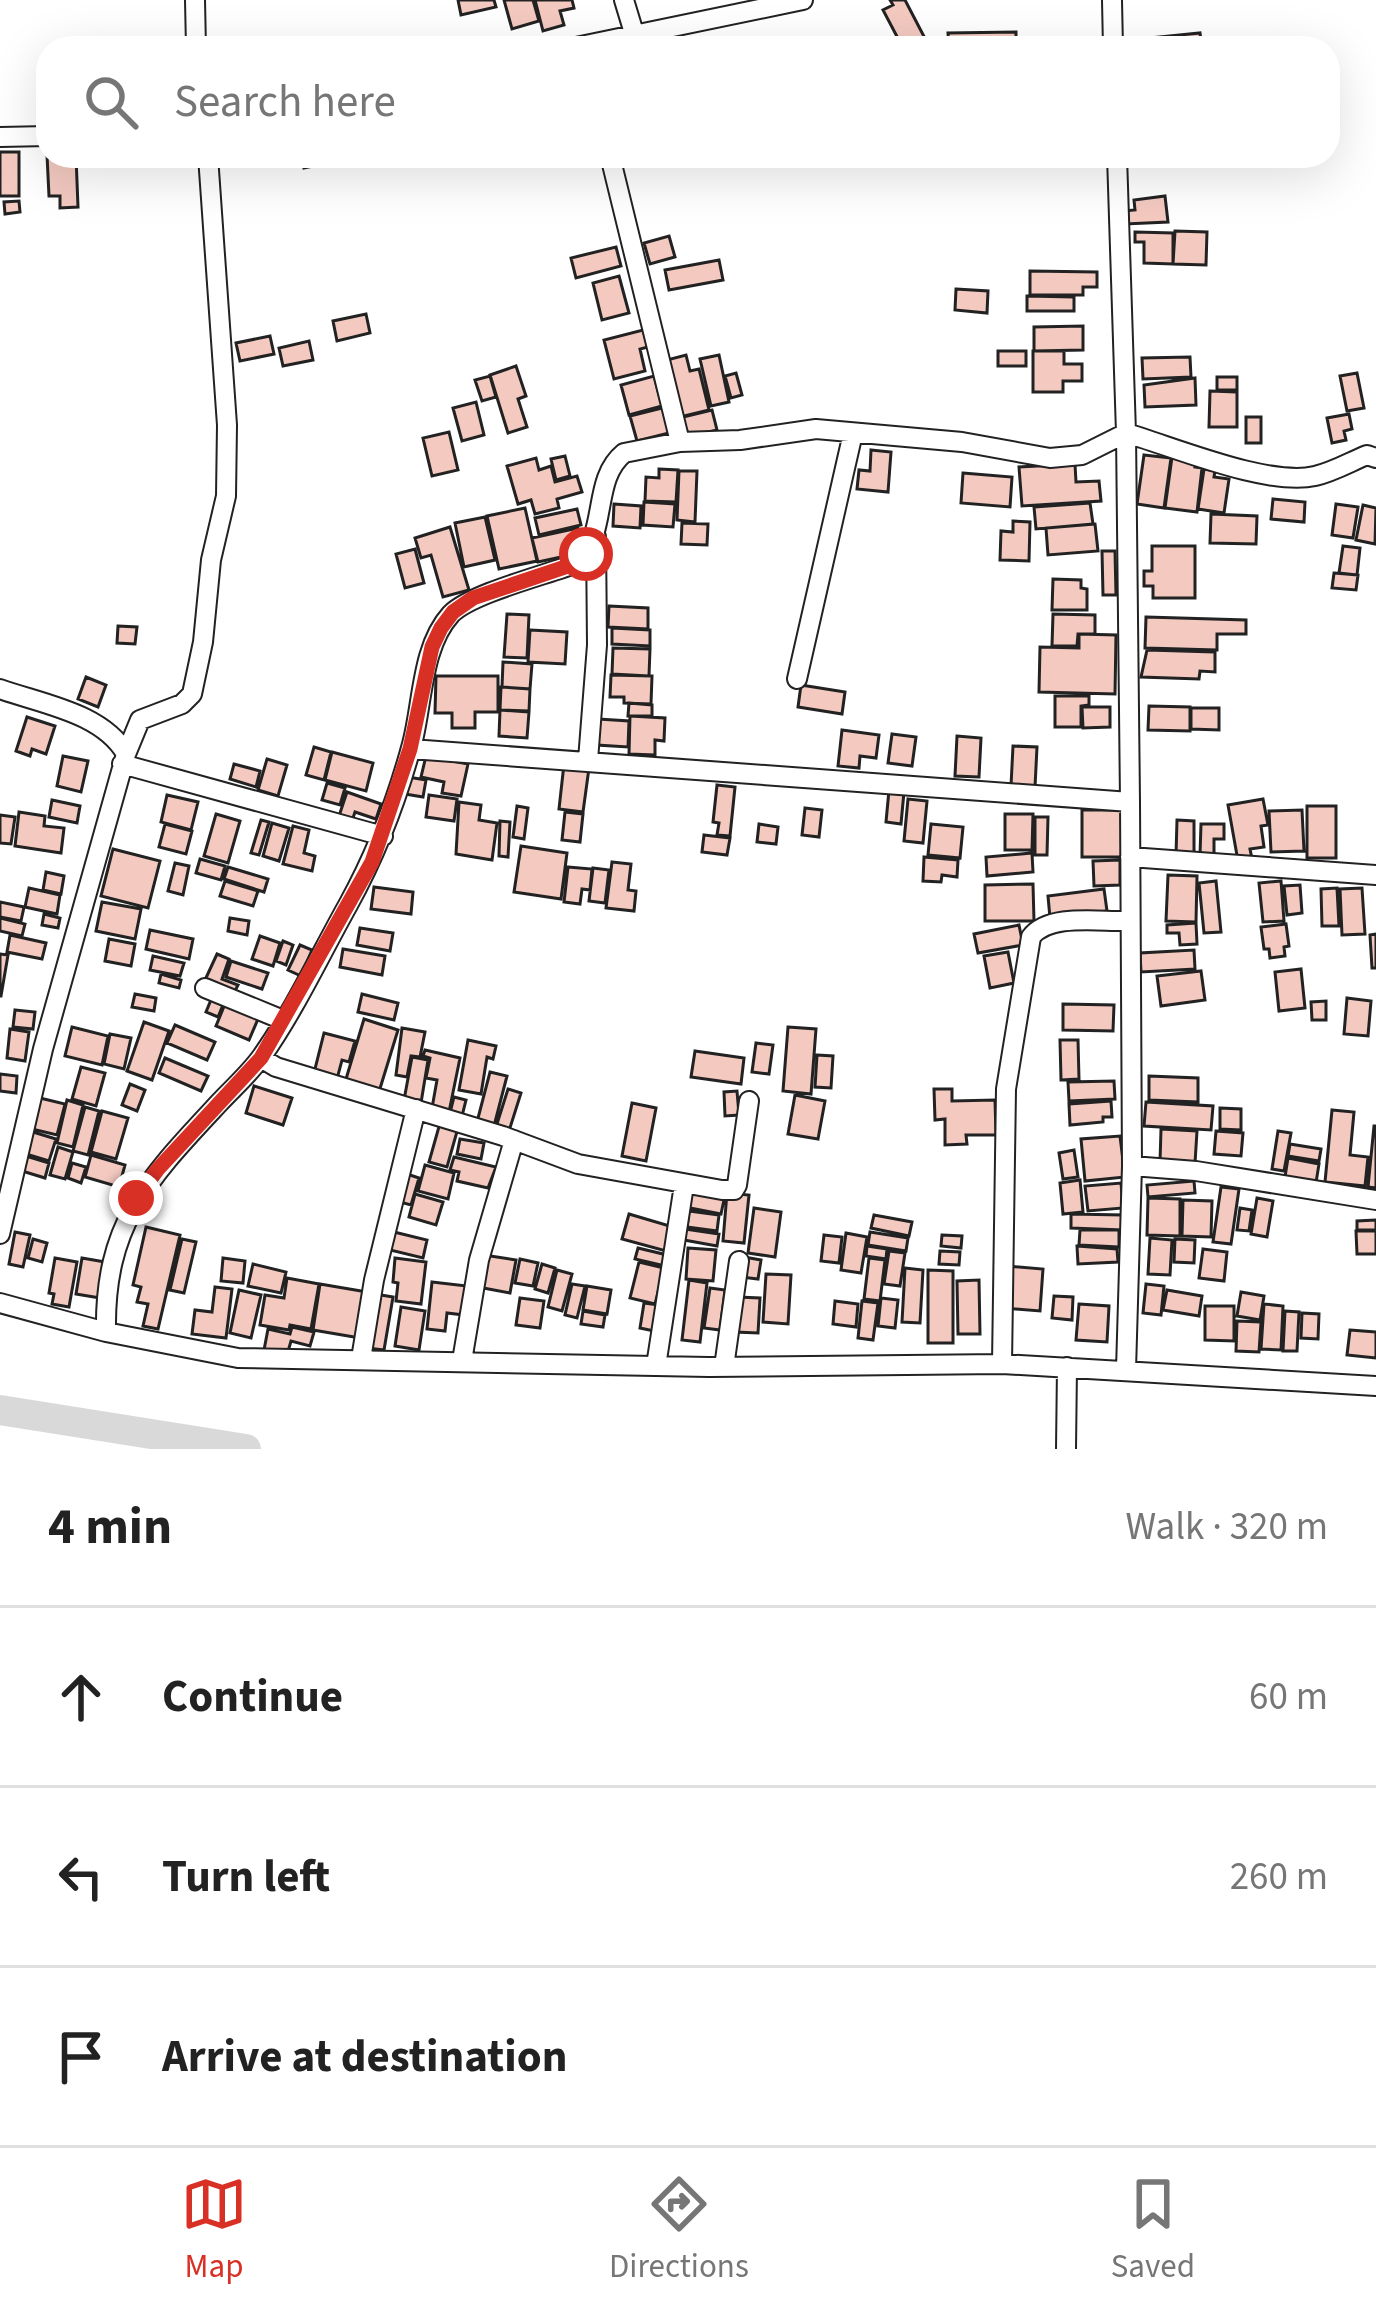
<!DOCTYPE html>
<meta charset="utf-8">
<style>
:root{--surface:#fff;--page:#f2f2f2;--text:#222;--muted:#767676;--line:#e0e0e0;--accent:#d93025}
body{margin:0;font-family:"Source Sans 3",sans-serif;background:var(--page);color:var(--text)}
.stop{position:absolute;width:36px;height:36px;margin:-27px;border:9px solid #d93025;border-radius:50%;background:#fff}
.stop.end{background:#d93025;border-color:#fff;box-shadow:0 3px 12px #0008}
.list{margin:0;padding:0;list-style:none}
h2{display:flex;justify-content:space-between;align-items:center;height:156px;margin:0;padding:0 48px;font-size:51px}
h2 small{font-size:39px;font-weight:400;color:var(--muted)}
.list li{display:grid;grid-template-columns:78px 1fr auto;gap:36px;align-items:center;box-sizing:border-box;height:180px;padding:0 48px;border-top:3px solid var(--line)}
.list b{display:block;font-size:45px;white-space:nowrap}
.list em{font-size:39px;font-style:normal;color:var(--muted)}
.icon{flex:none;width:66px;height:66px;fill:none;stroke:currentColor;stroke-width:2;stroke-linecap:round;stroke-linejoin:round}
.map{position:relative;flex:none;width:1376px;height:1449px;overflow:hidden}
.search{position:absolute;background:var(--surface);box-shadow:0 12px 48px #0002;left:36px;right:36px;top:36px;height:132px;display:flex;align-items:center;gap:30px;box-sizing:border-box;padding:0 42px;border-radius:36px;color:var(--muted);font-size:45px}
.sheet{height:696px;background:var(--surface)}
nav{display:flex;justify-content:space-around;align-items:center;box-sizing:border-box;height:168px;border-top:3px solid var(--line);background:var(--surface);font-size:33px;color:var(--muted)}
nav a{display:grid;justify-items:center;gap:6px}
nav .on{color:var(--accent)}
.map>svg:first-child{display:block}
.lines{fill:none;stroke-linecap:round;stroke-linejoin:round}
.river{stroke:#d9d9d9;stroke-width:30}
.building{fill:#f3c9c0;stroke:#222;stroke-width:3}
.minor-casing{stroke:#222;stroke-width:22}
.minor{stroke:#fff;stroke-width:18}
.route{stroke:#d93025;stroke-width:15}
</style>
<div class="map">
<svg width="1376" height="1449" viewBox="0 0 1376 1449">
<rect width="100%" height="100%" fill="#fff"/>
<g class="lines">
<path class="river" d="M0,1410l246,39"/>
</g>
<path class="building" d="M458,0h36l2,7 -35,8z
M504,0h29l6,21 -27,8z
M535,0h37l2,8 -14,3 4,14 -21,6z
M890,0h15l25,48h-27l-20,-38 10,-5z
M1016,32v16h-67l-1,-15z
M1200,33l2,15h-62l-1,-9z
M0,152h19v44h-19z
M47,155l29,1 2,51 -18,1v-12h-11z
M302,156h29l1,6 -28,6z
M1051,156h52v4z
M1165,196l3,26 -43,2 -2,-13 12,-1 -1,-10z
M19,201l1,11 -15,2 -1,-12z
M1175,231l32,1 -1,33 -33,-1z
M1135,232l38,1v31l-29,-1v-21h-9z
M669,236l6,21 -25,7 -6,-21z
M616,247l5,19 -45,12 -5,-20z
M719,260l4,20 -54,10 -4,-20z
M1030,271l67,1v15h-14v8h-53z
M619,276l10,37 -27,7 -9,-37z
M956,289l32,2 -1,22 -32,-3z
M1027,296l47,1v14h-47z
M366,314l4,19 -33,8 -4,-20z
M1083,326v24l-49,1v-24z
M643,330l5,17 -8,2 5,22 -31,8 -10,-39z
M270,336l4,18 -34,7 -4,-18z
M309,341l4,19 -30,6 -4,-18z
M998,351h28v15h-28z
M1033,351h31v13h18v17h-19v11h-30z
M686,355l4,16 9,-2 10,41 -33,8 -13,-57z
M719,355l10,47 -18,4 -11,-47z
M1190,357l1,20 -48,2 -1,-21z
M516,366l10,30 -8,3 9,28 -19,6 -18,-58z
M736,373l6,22 -11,3 -6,-22z
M1357,373l7,35 -17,3 -7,-35z
M490,376l6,21 -14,4 -7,-21z
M654,376l8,30 -33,9 -8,-30z
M1217,377h20v13h-20z
M1195,378l1,27 -51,2 -1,-22z
M1210,391l27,1v35h-28z
M476,402l8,33 -22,6 -9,-33z
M666,407l7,25 -36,9 -7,-25z
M712,410l5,20 -34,8 -4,-20z
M1349,414l3,15 -8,2 2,9 -14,3 -5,-25z
M1246,417h15v26h-15z
M449,432l9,38 -26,6 -9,-38z
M871,450l20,2 -3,40 -31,-3 2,-19 11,1z
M1144,455l27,3 -7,50 -27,-4z
M565,456l5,20 -14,4 -5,-21z
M1172,457l24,3 -1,7 7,1 -5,44 -32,-4z
M536,458l3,12 12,-4 4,16 22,-6 5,16 -25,7 2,9 -24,6 -4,-14 -13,4 -11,-38z
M1075,464l1,18 23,-1 2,20 -79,5 -3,-39z
M659,469l19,1 -2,32 -31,-1 1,-24 13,1z
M1204,469l11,2 -1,6 15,2 -5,34 -26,-4z
M679,471h18l-2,51 -18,-2z
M963,473l49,4 -2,30 -49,-4z
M1273,499l32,3 -1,20 -33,-3z
M644,502l31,2 -2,23 -30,-2z
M1090,503l3,21 -57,5 -2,-22z
M614,504l27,2 -1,22 -27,-2z
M1336,504l22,3 -5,31 -21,-3z
M1363,505l13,3 -1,36 -19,-4z
M525,508l12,53 -38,8 -12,-53z
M577,509l4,16 -42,10 -4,-17z
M1211,514l46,2 -1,28 -46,-1z
M485,517l10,43 -31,7 -9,-44z
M1013,521l17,1 -1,39 -29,-1 1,-29 12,1z
M682,523l26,1 -1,21 -26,-1z
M1095,524l3,27 -50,4 -2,-27z
M450,527l19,63 -26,7 -12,-42 -10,3 -6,-20z
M578,528l6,24 -46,10 -6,-24z
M1152,546h43v52h-42v-12h-9v-15h8z
M1343,546l17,2 -3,27 -18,-2z
M415,549l9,34 -19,5 -9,-34z
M1102,551h13l1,44h-13z
M1334,573l24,2 -2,15 -24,-2z
M1053,579l28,1v8l6,1v21h-35z
M609,606l39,2v21l-40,-2z
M507,614l22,1 -2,43 -23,-1z
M1053,614l42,1v19h-17l-1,12h-25z
M1146,617l100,3v14h-29v16l-72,-2z
M118,626l19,1 -2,17 -18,-1z
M612,628l38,2v16l-38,-2z
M530,630l37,2 -2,32 -37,-2z
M1079,634l37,1 -1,59 -76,-2 1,-45 39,1z
M613,648l37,1 -1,27 -37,-2z
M1147,650l68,2v20l-15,-1 -1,8 -58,-2z
M503,662l29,2 -2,25 -28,-2z
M611,675l41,1 -1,28 -27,-1v-6h-14z
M436,676h62v36h-23v16h-23v-15h-17z
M86,677l20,8 -8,22 -20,-8z
M801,685l44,7 -3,22 -44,-7z
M501,687l29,2 -1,22 -29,-1z
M1055,696h34v9l-8,1v21h-26z
M629,703l23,2v11h-24z
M1149,706l41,1v24l-42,-1z
M1082,707h28v20l-27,1z
M1191,708h28v22l-28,-1z
M500,710l29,2 -2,26 -28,-2z
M630,716l35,2 -1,23 -9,-1v15l-26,-1z
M27,717l28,9 -9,28 -14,-5 -2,7 -14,-5z
M598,719l31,2 -1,26 -31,-2z
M842,730l37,5 -3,23 -16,-2 -1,12 -21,-2z
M892,734l24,3 -4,29 -24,-3z
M957,736l24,2 -2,39 -24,-1z
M1013,746l24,1 -2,40 -24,-1z
M314,747l17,5 -7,28 -18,-5z
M332,752l41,11 -7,28 -41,-11z
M63,756l25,5 -7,31 -24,-6z
M426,756l42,8 -7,32 -19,-3 2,-11 -23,-5z
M267,759l20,6 -9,31 -20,-6z
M234,764l26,7 -4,16 -26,-8z
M564,764l25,4 -6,44 -24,-3z
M408,777l18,3 -3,17 -18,-3z
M327,783l18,5 -5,17 -18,-5z
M717,785l18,2 -5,49 -13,-1 2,-12 -6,-1z
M889,790l15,2 -3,32 -15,-2z
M347,792l34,12 -5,15 -21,-7 -3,9 -13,-5z
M167,795l31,7 -7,28 -30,-8z
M429,795l28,4 -3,22 -28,-4z
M908,799l19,2 -4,42 -19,-2z
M1263,799l5,26 -7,1 3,21 -14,2 2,10 -14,2 -10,-56z
M52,800l28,6 -3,17 -28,-6z
M459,802l22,3 -2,15 18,3 -5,37 -36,-6z
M517,806l11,2 -4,31 -11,-2z
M1307,806h29v52h-29z
M805,808l17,2 -3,27 -17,-2z
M1082,810h40v47h-40z
M1302,810l2,41 -33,1 -2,-41z
M19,812l26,4 -1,10 20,2 -3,25 -46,-7z
M565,812l18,2 -3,28 -18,-2z
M216,814l24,7 -12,42 -24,-7z
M1005,814h28l-1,36h-27z
M0,815l15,2 -4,27 -11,-1z
M1035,817h13l-1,38h-12z
M261,820l8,2 -10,33 -8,-2z
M1177,820l17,1v34h-18z
M500,821l10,1 -2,35 -9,-1z
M272,823l17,5 -10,33 -16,-5z
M165,824l27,7 -6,23 -27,-7z
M759,824l19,3 -2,17 -19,-2z
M931,824l32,3 -3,31 -32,-3z
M1201,824h23v15h-10v16h-14z
M293,826l16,4 -5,23 11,3 -3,15 -29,-7z
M704,835l26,3 -3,17 -25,-3z
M521,846l46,7 -6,46 -47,-7z
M113,849l47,12 -12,47 -47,-12z
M1032,853l1,19 -46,4 -1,-19z
M924,857l34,3 -1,17 -15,-2 -1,7 -18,-1z
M200,859l25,7 -4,14 -25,-7z
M1120,860v25l-26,1 -1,-25z
M612,862l19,2 -3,26 8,1 -2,20 -28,-3z
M175,863l14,3 -6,29 -15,-4z
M228,867l40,12 -4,13 -40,-13z
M568,867l24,2 -2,21 -8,-1 -2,15 -16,-2z
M593,868l16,2 -4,33 -16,-2z
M46,872l18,4 -3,18 -18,-4z
M1168,875l29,1 -1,46 -30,-1z
M225,881l33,10 -5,15 -33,-10z
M1216,881l5,51 -17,1 -5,-50z
M1281,881l3,40 -21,1 -4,-39z
M1033,884l1,37h-49v-36z
M1300,885l2,28 -15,2 -3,-29z
M374,887l39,5 -2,22 -40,-5z
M29,888l31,7 -3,19 -32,-7z
M1337,888l2,38h-17l-1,-37z
M1362,888l3,46 -23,1 -2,-46z
M1104,889l3,22 -57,7 -2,-22z
M0,902l24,5 -3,14 -21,-4z
M102,902l39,7 -6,30 -39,-8z
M44,914l16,4 -2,10 -16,-3z
M0,918l25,6 -3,12 -22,-5z
M230,918l19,3 -2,14 -19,-4z
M1196,923l1,21 -17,1 -1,-12h-12v-8z
M1286,924l3,22 -5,1 1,9 -15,2 -1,-9h-5l-3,-22z
M1019,925l4,20 -45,8 -4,-19z
M360,928l33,5 -3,18 -33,-6z
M150,930l43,9 -4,20 -43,-10z
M1376,934v34h-4l-2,-33z
M10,935l36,8 -4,16 -35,-7z
M260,936l20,7 -7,23 -21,-7z
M109,939l26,5 -4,22 -26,-5z
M283,941l10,4 -7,20 -10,-4z
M300,945l12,5 -11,26 -13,-6z
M343,949l42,7 -3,19 -42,-8z
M1194,950l1,19 -54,3 -1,-19z
M1008,952l6,31 -24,5 -6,-32z
M0,954l8,1 -7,41h-1z
M217,954l12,5 -7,20 16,6 -3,6 -30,-11z
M153,956l31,7 -4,13 -30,-6z
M231,961l37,12 -6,16 -36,-12z
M1301,969l4,39 -26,3 -4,-39z
M1201,971l4,29 -44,6 -4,-30z
M161,974l20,6 -2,8 -20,-5z
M135,994l21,4 -2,13 -22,-4z
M362,994l36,9 -4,17 -36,-8z
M213,995l12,5 -7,17 -12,-5z
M1347,998l24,3 -3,35 -24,-2z
M1326,1001v19h-14l-1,-18z
M225,1004l33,15 -9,21 -33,-14z
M1063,1004l51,1 -1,26 -50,-1z
M15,1010l20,2 -2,17 -20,-2z
M364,1019l34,11 -20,65 -32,-16z
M144,1022l25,9 -17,49 -25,-9z
M175,1025l40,17 -8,18 -40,-17z
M72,1027l36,9 -6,29 -37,-9z
M788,1027l28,2 -5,65 -28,-3z
M402,1028l23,4 -5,25 -9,-1 -4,21 -11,-2z
M10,1029l19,3 -4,29 -18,-3z
M324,1033l31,8 -6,21 -7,-2 -5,19 -23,-6z
M110,1034l21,4 -7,31 -20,-5z
M468,1040l28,6 -3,13 -6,-2 -6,37 -22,-4z
M1060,1040h18l1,39 -18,1z
M756,1043l17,2 -4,29 -17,-2z
M425,1050l35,8 -11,54 -17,-4 5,-28 -11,-2 4,-20 -7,-2z
M695,1051l49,7 -3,26 -50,-7z
M817,1055l16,1 -2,32 -16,-1z
M412,1057l16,3 -7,43 -17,-3z
M165,1058l43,18 -7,15 -42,-18z
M81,1067l24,6 -9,33 -24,-7z
M490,1072l17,4 -13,50 -17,-4z
M0,1074l17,2 -1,17 -16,-2z
M1149,1076l49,2v24l-49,-2z
M1114,1081l1,18 -46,2 -1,-19z
M130,1084l15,6 -8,21 -15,-6z
M254,1086l38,12 -9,27 -37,-12z
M508,1089l13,4 -12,38 -13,-4z
M934,1089h18v12l43,-1 1,35h-30l1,9 -22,1v-26l-10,1z
M737,1091l2,24 -14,1 -1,-24z
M795,1095l30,6 -7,38 -30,-5z
M454,1097l12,3 -4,16 -12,-3z
M40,1098l25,6 -8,31 -25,-6z
M67,1100l16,5 -10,42 -16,-4z
M1111,1101l1,16h-9v5l-33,3 -1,-21z
M1146,1102l67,4 -2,24 -67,-4z
M632,1103l24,5 -10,53 -24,-5z
M85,1107l14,4 -11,44 -15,-4z
M1220,1108l21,1v21l-21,-1z
M1332,1110l22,2 -4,43 18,2 -3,29 -40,-4z
M102,1111l26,7 -12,41 -25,-7z
M440,1123l18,5 -11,39 -18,-5z
M1374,1126h2v62l-8,-1z
M1161,1129l36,2 -2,32 -35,-1z
M1216,1131l27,2 -2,23 -27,-2z
M1278,1131l13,2 -7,38 -12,-2z
M33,1132l23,7 -7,22 -23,-7z
M1120,1136l5,41 -40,4 -4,-42z
M460,1139l24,4 -3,16 -24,-5z
M1290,1144l31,5 -2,12 -31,-5z
M58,1147l15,5 -8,27 -15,-4z
M1074,1150l4,27 -15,2 -4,-26z
M91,1155l34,10 -6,22 -34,-10z
M26,1156l23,7 -4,15 -23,-7z
M454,1157l42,10 -8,21 -31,-7 2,-9 -9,-2z
M1288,1158l31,6 -4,25 -31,-6z
M72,1163l14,4 -5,16 -13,-5z
M425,1165l29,8 -6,26 -30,-8z
M404,1173l15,5 -8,27 -15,-4z
M1080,1180l3,32 -20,2 -3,-31z
M1194,1181l1,12 -47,4 -1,-12z
M1121,1183l2,25 -35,3 -3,-25z
M1221,1187l18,2 -8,55 -18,-2z
M688,1189l37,6 -4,19 -36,-7z
M727,1193l22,2 -5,48 -21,-2z
M415,1194l28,8 -7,23 -27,-8z
M1148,1198l32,1v37l-33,-1z
M1257,1198l16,3 -6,36 -16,-3z
M1183,1200l29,1 -1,36 -29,-1z
M754,1208l27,4 -6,45 -27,-4z
M1240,1208l12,2 -3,21 -12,-1z
M689,1211l30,4 -2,16 -30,-4z
M629,1214l44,13 -7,24 -44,-12z
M1071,1214l52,1v15l-52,-2z
M874,1215l38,7 -3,14 -38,-8z
M1376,1220v10h-19v-9z
M146,1227l34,8 -22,94 -15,-3 5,-22 -11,-2 4,-15 -8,-2z
M685,1229l34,5 -2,12 -33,-6z
M1080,1230h39v17l-40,-2z
M1356,1231h20v23h-19z
M15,1232l15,3 -7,32 -14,-3z
M394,1232l33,8 -4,18 -33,-8z
M870,1232l38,6 -2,13 -38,-6z
M846,1233l21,4 -6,36 -20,-3z
M824,1235l18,2 -3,26 -18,-2z
M942,1235l20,1 -1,12 -20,-2z
M1150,1238l22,2 -2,35 -22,-1z
M33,1239l14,4 -5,19 -14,-4z
M182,1239l14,3 -12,51 -14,-3z
M1175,1239l20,1 -1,23 -20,-1z
M867,1246l20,3 -1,10 -20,-3z
M1077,1246l40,3 1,13 -40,2z
M638,1248l29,7 -2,11 -30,-7z
M688,1248l28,2 -3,31 -27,-2z
M1203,1249l24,3 -3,29 -25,-3z
M889,1251l16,2 -5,33 -16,-2z
M940,1251l20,1 -1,13 -20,-1z
M484,1255l32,5 -6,33 -32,-6z
M744,1257l17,3 -3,19 -17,-2z
M55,1258l22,4 -8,45 -17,-3 2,-10 -5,-1z
M82,1258l23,4 -5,36 -24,-4z
M223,1258l22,3 -2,22 -22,-2z
M395,1258l31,4 -5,42 -25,-3 2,-18 -5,-1z
M869,1258l16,2 -5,41 -16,-2z
M520,1259l18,4 -5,23 -18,-3z
M639,1262l25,6 -9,36 -25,-6z
M253,1264l33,8 -5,21 -33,-7z
M542,1264l13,4 -7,25 -13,-4z
M1007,1266l36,3 -3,42 -36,-3z
M905,1268l18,2 -3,53 -18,-1z
M557,1270l15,4 -10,37 -14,-4z
M928,1270l25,1v72h-25z
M766,1274l25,1 -3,49 -25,-2z
M287,1278l32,6 -8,45 -21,-4 -1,5 -29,-5 5,-30 19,3z
M689,1280l18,3 -7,59 -18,-2z
M979,1280l1,54h-22l-1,-53z
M432,1282l35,4 -3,29 -17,-2 -2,18 -18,-2z
M320,1284l47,8 -7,46 -47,-8z
M572,1284l13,2 -8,32 -12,-3z
M1146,1284l18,2 -3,29 -18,-2z
M587,1286l24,4 -4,24 -24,-4z
M215,1287l17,2 -6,49 -34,-4 3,-24 17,2z
M710,1288l15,2 -5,40 -16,-2z
M239,1290l22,5 -10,43 -21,-5z
M1167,1290l35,6 -3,20 -36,-6z
M1241,1292l23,4 -4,24 -23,-4z
M375,1294l18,3 -9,53 -17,-2z
M1054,1296l19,1 -1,23 -20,-2z
M737,1297l23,1 -2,35 -23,-1z
M520,1298l24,3 -4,27 -24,-3z
M881,1298l17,2 -3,28 -17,-2z
M835,1301l23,3 -2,23 -23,-3z
M862,1301l16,2 -5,37 -15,-2z
M644,1303l15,2 -5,26 -14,-3z
M1079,1304l30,2 -2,36 -31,-2z
M1264,1304l19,2 -2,44 -20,-1z
M1205,1306h29v35l-29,-1z
M401,1307l24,4 -6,39 -24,-4z
M583,1311l22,4 -2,12 -22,-3z
M1285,1311l14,1 -2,39h-14z
M1302,1313l17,1 -1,25 -17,-1z
M1237,1321l24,1 -2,30 -23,-1z
M292,1327l22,5 -4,14 -19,-5 -4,14 -23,-5 4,-21 22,5z
M1350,1330l26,2v26l-29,-3z"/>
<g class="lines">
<g class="minor-casing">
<path id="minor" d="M195,0l1,48
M624,0l10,33
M1112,0l1,48
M571,48l232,-48
M0,137l48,-1
M610,156l70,286
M1117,156l9,277 4,369 2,364 -6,204
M797,679l56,-246
M0,689c42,15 103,24 126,65l-83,295 -43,185
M411,749l719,53
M126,754l14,-34 42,-16 10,-10 11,-52 8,-82 15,-64 1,-71 -19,-269
M588,760l9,-115 -1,-108
M122,764l261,72
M1130,857l246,18
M205,988l78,32
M261,1058l15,9 227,69 75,28 144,26h12l3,-5 12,-84
M1132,1166l64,5 180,29
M0,1303l106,29 132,26 471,9 293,-3 374,22
M106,1332c-2,-109 43,-154 113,-229 14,-15 31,-30 43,-47 33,-47 58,-101 86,-151 28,-51 49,-105 64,-161 11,-41 9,-97 39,-130 21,-21 95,-39 126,-51 32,-30 14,-83 47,-110l56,-11 60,-2 76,-11 146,13 88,16 32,-3 44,-22c48,14 142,54 189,43 18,-4 35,-14 52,-21l9,3
M361,1359l13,-79 42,-171
M462,1361l17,-101 35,-120
M1002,1364l4,-275 25,-152c18,-24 69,-15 97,-16
M656,1366l28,-181
M724,1367l15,-106
M1066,1449l1,-82"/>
</g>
<use href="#minor" class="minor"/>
</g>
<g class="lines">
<path class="route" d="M136,1198l22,-29 103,-111 111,-196 38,-113 22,-102 9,-19 12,-16 20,-14 104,-35 9,-9"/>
</g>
</svg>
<div class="stop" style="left:586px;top:554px"></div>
<div class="stop end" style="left:136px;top:1198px"></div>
<div class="search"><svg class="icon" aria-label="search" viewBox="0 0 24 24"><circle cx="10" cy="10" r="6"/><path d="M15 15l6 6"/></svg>Search here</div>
</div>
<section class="sheet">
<h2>4 min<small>Walk · 320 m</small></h2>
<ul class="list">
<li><svg class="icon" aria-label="ahead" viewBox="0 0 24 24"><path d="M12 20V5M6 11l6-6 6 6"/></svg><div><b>Continue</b></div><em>60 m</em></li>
<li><svg class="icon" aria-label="left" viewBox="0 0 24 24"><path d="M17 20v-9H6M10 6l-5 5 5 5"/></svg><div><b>Turn left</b></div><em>260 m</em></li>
<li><svg class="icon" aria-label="arrive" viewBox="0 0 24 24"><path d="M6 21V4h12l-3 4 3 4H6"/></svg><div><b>Arrive at destination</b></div></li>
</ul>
</section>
<nav>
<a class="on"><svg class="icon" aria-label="map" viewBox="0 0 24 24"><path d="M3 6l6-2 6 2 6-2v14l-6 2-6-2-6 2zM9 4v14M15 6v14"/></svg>Map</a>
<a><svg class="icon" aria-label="directions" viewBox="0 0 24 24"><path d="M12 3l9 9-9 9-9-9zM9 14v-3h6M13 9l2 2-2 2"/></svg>Directions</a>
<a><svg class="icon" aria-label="saved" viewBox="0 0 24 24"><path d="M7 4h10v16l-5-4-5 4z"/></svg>Saved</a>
</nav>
